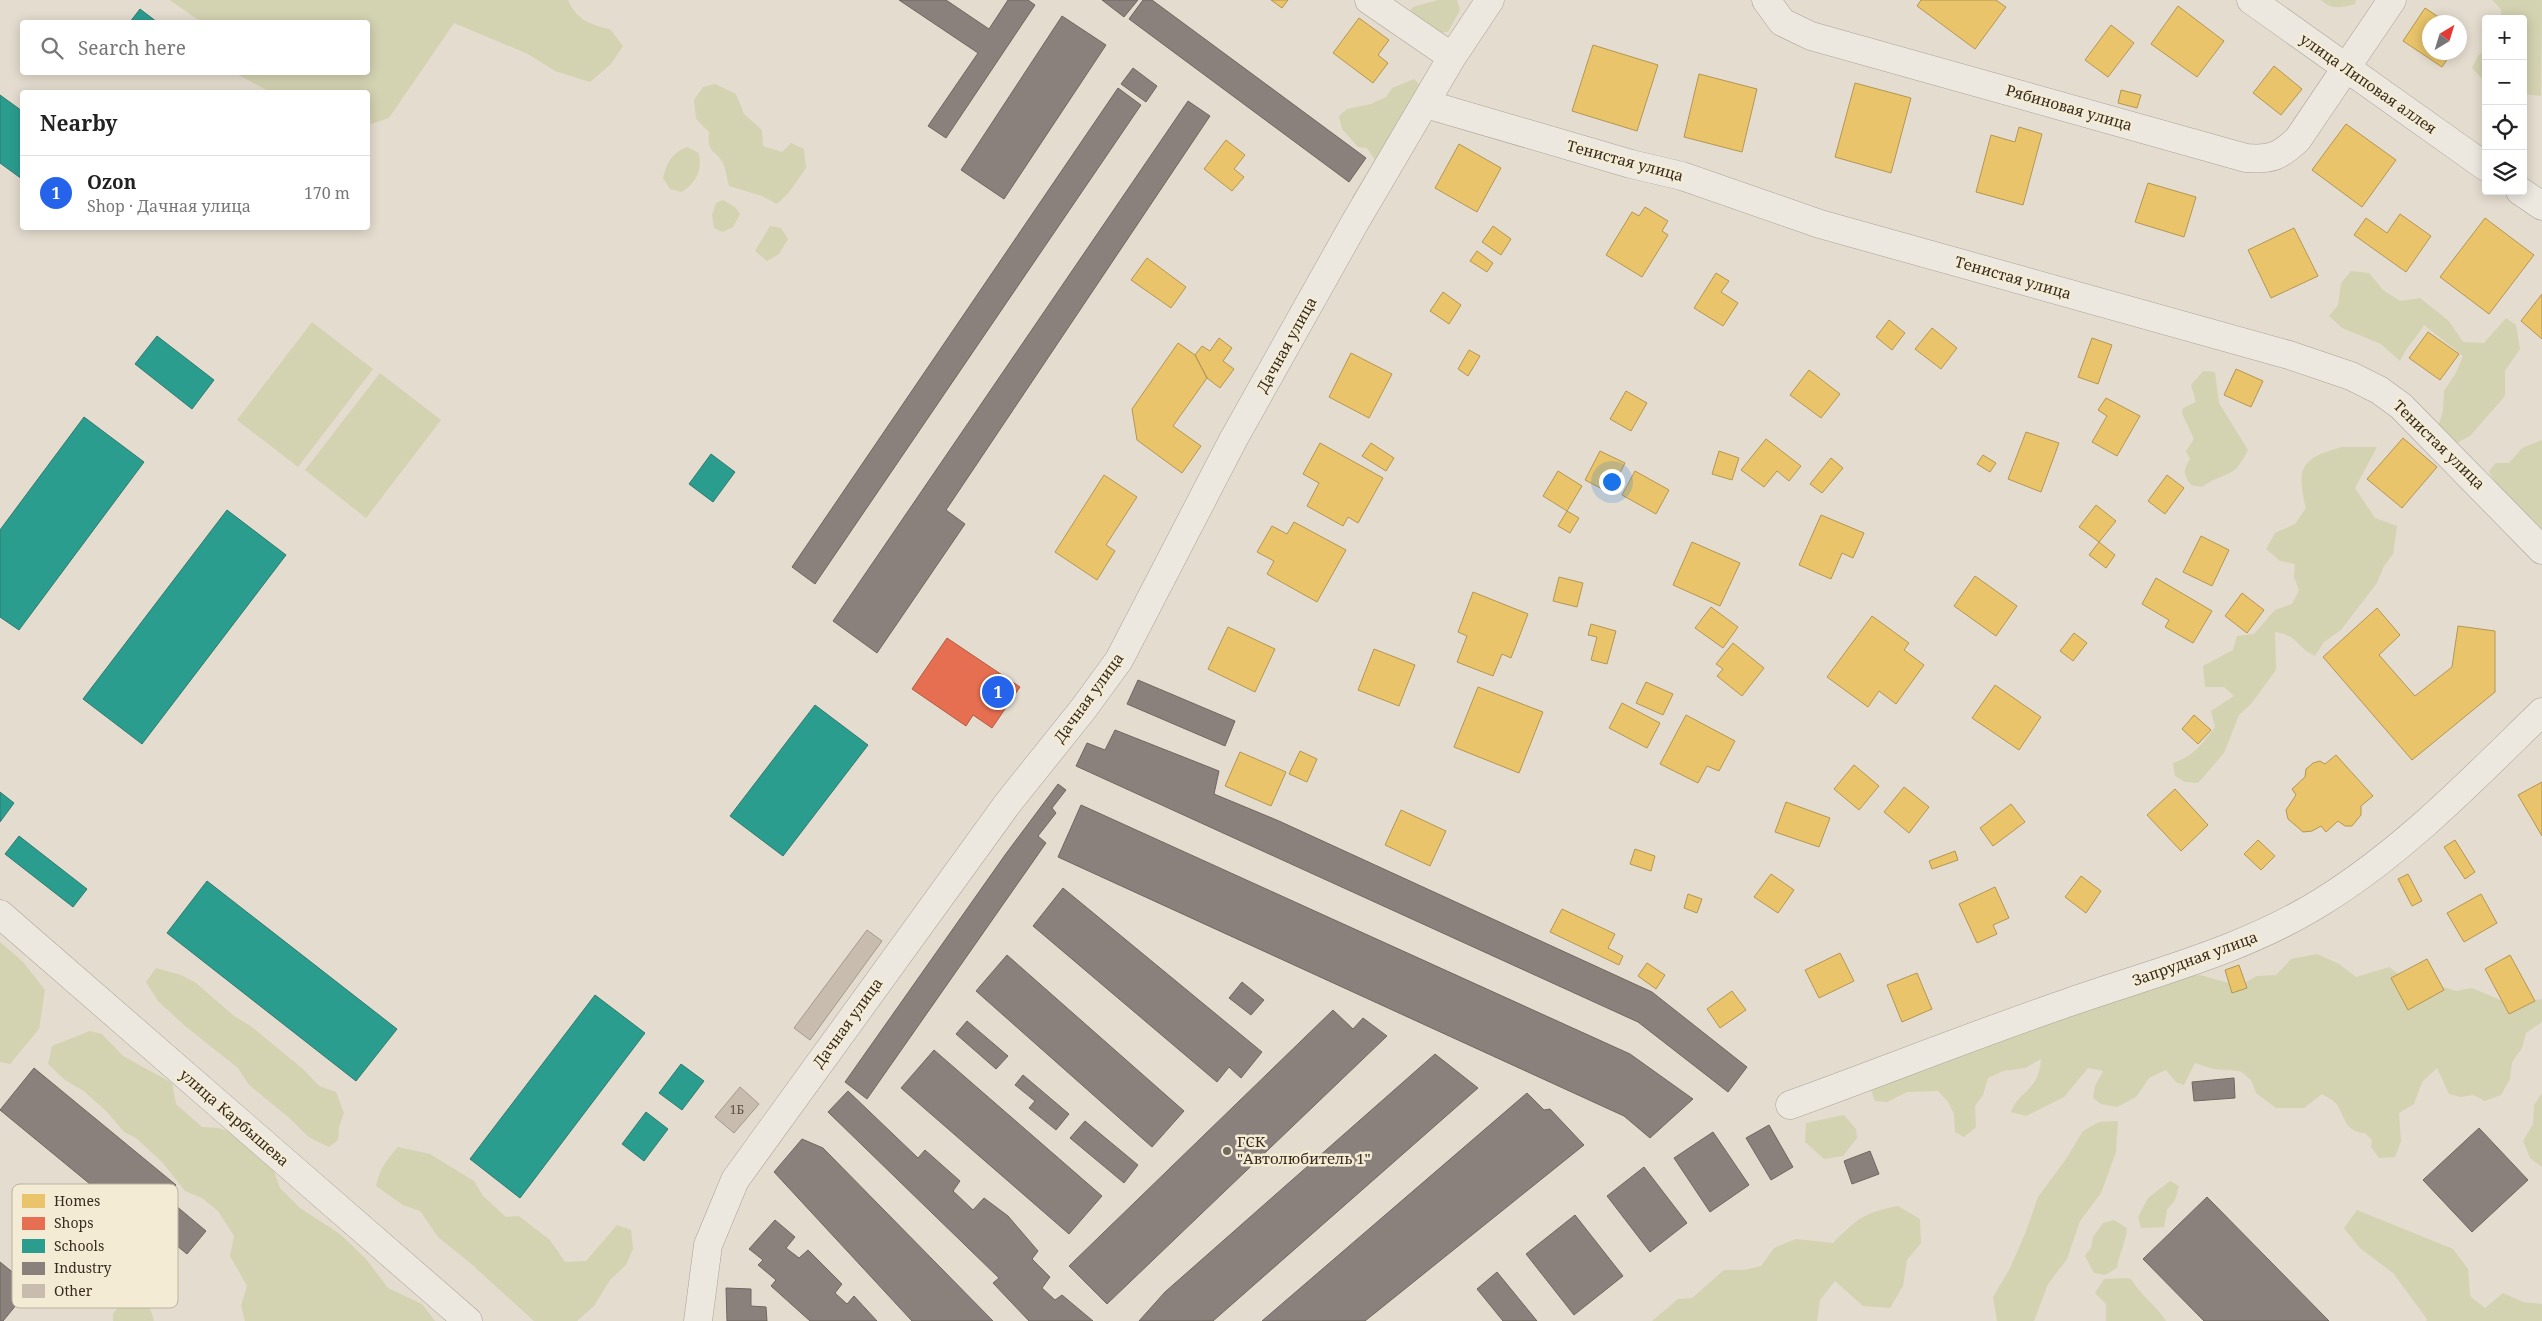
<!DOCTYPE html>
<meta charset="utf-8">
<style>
:root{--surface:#fff;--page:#f6f6f6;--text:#222;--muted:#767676;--line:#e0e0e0;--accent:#2563eb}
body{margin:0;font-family:"Noto Serif",serif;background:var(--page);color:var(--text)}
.controls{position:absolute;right:15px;top:15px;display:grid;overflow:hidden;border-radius:5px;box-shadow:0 2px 12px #0003}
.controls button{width:45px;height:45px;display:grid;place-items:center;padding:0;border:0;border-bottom:1px solid var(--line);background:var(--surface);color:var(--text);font:25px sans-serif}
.compass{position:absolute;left:2422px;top:15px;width:45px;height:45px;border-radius:50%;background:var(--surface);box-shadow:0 2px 12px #0003;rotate:38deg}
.you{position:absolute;left:1611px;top:481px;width:18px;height:18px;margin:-12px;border:4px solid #fff;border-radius:50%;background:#1a73e8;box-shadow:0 0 0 8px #1a73e833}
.badge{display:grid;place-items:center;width:32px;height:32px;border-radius:50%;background:var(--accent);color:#fff;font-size:16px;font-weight:700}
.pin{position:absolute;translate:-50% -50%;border:2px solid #fff;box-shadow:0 1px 5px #0006}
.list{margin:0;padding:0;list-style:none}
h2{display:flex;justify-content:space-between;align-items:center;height:65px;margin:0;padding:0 20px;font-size:21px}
h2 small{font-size:16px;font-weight:400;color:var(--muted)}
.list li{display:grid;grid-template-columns:32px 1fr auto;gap:15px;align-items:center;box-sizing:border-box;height:75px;padding:0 20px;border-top:1px solid var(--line)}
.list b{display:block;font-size:19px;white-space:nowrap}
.list p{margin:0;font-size:16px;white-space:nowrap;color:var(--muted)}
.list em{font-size:16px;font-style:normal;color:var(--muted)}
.icon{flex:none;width:28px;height:28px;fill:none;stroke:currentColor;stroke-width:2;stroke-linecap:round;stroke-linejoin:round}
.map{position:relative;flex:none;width:2542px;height:1321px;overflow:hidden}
.search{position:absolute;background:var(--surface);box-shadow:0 2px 12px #0003;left:20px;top:20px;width:350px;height:55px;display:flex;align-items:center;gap:12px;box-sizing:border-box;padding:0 18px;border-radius:5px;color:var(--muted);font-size:19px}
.panel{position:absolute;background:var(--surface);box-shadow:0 2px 12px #0003;left:20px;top:90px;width:350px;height:140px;border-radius:5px}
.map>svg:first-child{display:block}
.green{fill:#d3d2b1}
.homes{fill:#e9c46a;stroke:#b49654}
.shops{fill:#e76f51;stroke:#b25b42}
.schools{fill:#2a9d8f;stroke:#2e7b6e}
.industry{fill:#8a817c;stroke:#716760}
.building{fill:#c8bcaf;stroke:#a4998d}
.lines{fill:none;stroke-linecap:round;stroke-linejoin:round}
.minor-casing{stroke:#a9a297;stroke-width:29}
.minor{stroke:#ece8e0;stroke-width:28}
.poi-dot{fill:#74695d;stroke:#f4ebd5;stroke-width:2}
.labels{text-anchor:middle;stroke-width:5;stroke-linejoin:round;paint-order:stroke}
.number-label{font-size:12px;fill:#5c4f44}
.street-label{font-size:15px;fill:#382b20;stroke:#f4ebd5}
.poi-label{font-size:15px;fill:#382b20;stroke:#f4ebd5;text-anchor:start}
.key{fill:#f4ebd5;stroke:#bcb19f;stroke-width:1}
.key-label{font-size:14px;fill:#382b20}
</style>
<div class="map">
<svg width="2542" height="1321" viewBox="0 0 2542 1321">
<rect width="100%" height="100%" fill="#e4dcce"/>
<path class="green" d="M170,0h398c8,19 22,25 42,29l13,17 -12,18 -21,18 -35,-11 -27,-17 -74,-31 -65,95 -21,7v-33h-98l-35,-19 133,-1v-50h-167z
M1438,0h19l3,10 -12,22 -11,1 -28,-20 4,-6z
M2321,0h35l-1,4c-13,4 -23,6 -34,-4z
M2492,0h50l-1,96 -18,-2v-75h-22v-10z
M2485,49l1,1v33l-14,-15 6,-12z
M1414,79l8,8 -65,114 -5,-4 23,-37 -8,-12 -9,-1 -16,-18 -3,-13 8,-7 24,-5 15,-7 6,-9z
M715,84l21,10 8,20 18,16 1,16 19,6 9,-9 13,6 2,19 -16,23 -13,13 -15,-8 -33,-10c-2,-7 -3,-16 -6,-23 -8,-15 -16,-7 -14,-31l-13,-13 -2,-19 9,-13z
M687,147l12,6c3,19 -2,28 -17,39l-12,-3 -7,-11c4,-16 9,-25 24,-31z
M723,200l12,7 5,7 -7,13 -10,5 -9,-4 -2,-13 4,-12z
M770,226l11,2 7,11 -9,15 -12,7 -12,-10z
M2351,271l18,2 14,17 17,11 20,-3 29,23 14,21 21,1 22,-25 10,7 4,24 -15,22v25l-35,40 -17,9 -17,-12 7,-22 1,-20 12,-18 7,-17 -39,-31c-8,13 -17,21 -24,36l-19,-17 -39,-16 -13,-12 9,-11 3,-22z
M312,322l61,47 -75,98 -61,-47z
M2203,371l12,1 4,31 29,47c-16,32 -21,19 -46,37l-11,-2c-8,-10 -8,-15 -1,-26l-4,-8 8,-12 -12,-26 1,-5 13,-6 -5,-17z
M380,373l61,47 -75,98 -61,-48z
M2542,440v95l-46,-49 -7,-15 7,-8h13l13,-15z
M2342,447h35l-22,41 20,30 22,8 -4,28 -9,12 -7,17 -36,47 -17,12 -9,14c-20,-9 -15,-20 -40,-24l1,38 -25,34 -12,11 -15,38 -26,30 -13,-1 -10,-6 -2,-13c21,-7 28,-18 42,-36l-4,-16 23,-15 -10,-9h-19l-2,-21 30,-16 4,-14 17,-2 21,-24 17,-6 7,-14 -5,-13 1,-13 -15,-3 -14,-12 9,-16 20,-9 11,-16c-10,-41 -5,-50 36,-61z
M0,942l23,20 22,28 -6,39 -29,35 -10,-2z
M2317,954l22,10 17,13 33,-10 35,25 13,-7 19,6 16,-3 28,12 20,2 22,-3v23l-16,11 -4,15 -10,14 -2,17 -9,16 -16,6 -12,-6 -12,2 -12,-3 -12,-26 -15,14 -8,22 -15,9 2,28 -6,16 -16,1 -8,-11 1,-7 -7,-7c-19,-1 -19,-13 -27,-27 -3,-5 -11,-9 -16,-12l-18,14h-28l-20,-15 -5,-13 -11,-9 -27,-2 -18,-6 -11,22 -8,-3 -10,-12 -17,8 -13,19 -19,10 -16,-3 -8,-6 2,-12 8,-15 -15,-3 -24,29 -38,19 -15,-4c7,-21 28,-20 30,-53l-16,9 -22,3 -15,7 -5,17 -8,11 1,21 -12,10 -9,-5 -1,-18 -6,-12 -10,-11 -31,1 -20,10 -12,-1 -5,-14 197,-74h14l59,-30 23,4 17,-10 20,-2 39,11 18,-10 19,-1 15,-16z
M156,968l25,7 15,8 38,33 18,11 51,42 16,17 17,6 8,21 -5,14 -1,13 -9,7 -19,-9 -22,-21 -39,-32 -11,-17 -53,-42 -27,-25 -12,-19z
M90,1031l12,3 21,22 49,27 4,21 26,23 16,1 13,4 38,26 11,30 20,20 40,26 26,25 22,29 34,16 13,17h-190l-4,-15 6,-20 -17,-30 4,-20 -16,-25 -16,-13 -17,-7 -22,-28 -27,-25 -12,-6 -17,-20 -23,-21 -19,-11 -17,-16 4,-18z
M2542,1093v74l-12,-9 -7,-17 10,-17 1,-19z
M1844,1115l12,14 1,9 -14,18 -19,3 -19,-17 1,-19z
M2118,1121l-2,31 -15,41 -21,28 -13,38 -19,25 -14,37h-37l-4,-24 16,-27 16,-36 13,-37 28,-38 17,-28 16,-9z
M398,1147l32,7 44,27 9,15 23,21 13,-1 31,24 15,22 21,-1 31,-36 14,5 2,19 -7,16 -16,15 -16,26 -17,15h-43l-64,-58 -32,-26 -18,-26 -17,-6 -27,-19c4,-17 10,-26 22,-39z
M2170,1181l9,5 -4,14 -8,10 -3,17 -23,1 -3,-11 10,-19z
M1898,1206l22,13 1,24 -14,17 -4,26 -13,22 -27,-2 -28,-25 -15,19 -3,21h-165l26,-22 14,-1 32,-28h20l17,-4 13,-18 22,-9 37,4c25,-25 30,-30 65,-37z
M2357,1210l96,39 15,20 2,27 15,12 18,-15 20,9 19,2v17h-116l1,-2 -34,-46 -32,-24 -17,-21z
M2114,1220l13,8c-1,15 -8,25 -10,40l-12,7 -11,-2 -9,-17 6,-8 2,-11 10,-14z
M2125,1278l6,1c10,17 25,26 35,42h-60v-17l-11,-11 9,-14z
M136,1297l13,8 5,16h-41v-7l11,-15z"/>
<path class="homes" d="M1271,0h17l-6,8z
M1921,0h75l10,7 -31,42 -58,-43z
M2178,6l46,35 -27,36 -46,-33z
M2425,8l21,14h-16v30h22l-10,15 -39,-26z
M1359,18l30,22 -11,15 10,8 -15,20 -40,-30z
M2111,25l23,18 -26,34 -23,-17z
M1593,45l65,20 -21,66 -65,-20z
M2274,66l28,23 -21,26 -28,-22z
M1699,74l58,15 -15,63 -58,-15z
M1855,83l56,15 -20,75 -56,-16z
M2121,90l20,5 -4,13 -19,-5z
M2346,124l50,36 -34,47 -50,-37z
M2019,127l23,7 -19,71 -47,-13 15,-57 24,7z
M1226,140l19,15 -11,14 10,8 -12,14 -28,-22z
M1459,144l42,24 -24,44 -42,-24z
M2148,183l48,14 -12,40 -49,-15z
M1645,207l23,14 -6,10 6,4 -26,42 -36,-22 26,-43 7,4z
M2400,214l31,22 -25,36 -52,-37 12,-17 21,15z
M2485,218l49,37 -45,59 -49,-37z
M1493,226l18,13 -10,16 -19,-13z
M2294,228l24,48 -47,22 -23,-48z
M1477,251l16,12 -6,9 -17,-11z
M1147,258l39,29 -15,21 -40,-28z
M1716,273l13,8 -8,11 17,11 -15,23 -29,-18z
M1443,292l18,13 -12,19 -19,-13z
M2542,294v45l-21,-18z
M1889,320l16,13 -13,17 -16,-13z
M1932,328l25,20 -16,21 -26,-20z
M2428,332l31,22 -19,26 -31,-22z
M1219,338l13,10 -9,13 11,8 -14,19 -13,-10 -12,-23 7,-9 8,5z
M2092,338l20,7 -14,39 -20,-7z
M1178,343l17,12 12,23 -34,48 28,20 -19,27 -45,-33 -5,-31z
M1469,350l11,6 -12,20 -10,-7z
M1351,353l41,21 -23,44 -40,-21z
M2236,369l27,12 -12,26 -27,-12z
M1809,370l31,24 -19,24 -31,-23z
M1626,391l21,12 -16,28 -21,-12z
M2106,398l34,18 -23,40 -25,-14 15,-26 -9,-6z
M2026,432l33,11 -18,49 -33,-13z
M2403,438l34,29 -35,41 -35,-29z
M1766,439l35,27 -12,15 -12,-10 -13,16 -23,-17z
M1320,443l63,35 -25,45 -10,-6 -5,9 -36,-20 12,-23 -16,-9z
M1371,443l23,15 -8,13 -24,-15z
M1600,451l25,12 -15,30 -25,-13z
M1719,451l20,7 -7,22 -20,-6z
M1983,455l13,8 -6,9 -13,-8z
M1831,458l12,10 -21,25 -12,-9z
M1558,471l24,15 -15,25 -24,-15z
M1635,471l34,19 -13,24 -34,-19z
M1104,475l33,22 -31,48 9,6 -18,29 -42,-28z
M2167,475l17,13 -19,26 -17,-13z
M2096,505l20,16 -17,21 -20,-15z
M1567,511l12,7 -9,15 -12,-7z
M1821,515l43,18 -11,25 -11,-5 -11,26 -32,-14z
M1294,522l52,28 -29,52 -50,-28 7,-13 -17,-9 15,-26 15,8z
M2201,536l28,14 -17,36 -29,-14z
M1692,542l48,21 -20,43 -47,-21z
M2099,542l16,13 -9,13 -17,-13z
M1975,576l42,30 -21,30 -42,-30z
M1559,577l24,6 -6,24 -24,-6z
M2156,578l56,33 -19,32 -28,-16 4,-7 -27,-16z
M1473,592l55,22 -17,44 -9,-4 -9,22 -36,-14 10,-26 -9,-4z
M2242,593l22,17 -17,23 -22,-17z
M1711,607l27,20 -15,21 -28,-20z
M2377,608l23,27 -21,20 36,41 37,-29 6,-41 37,5v61l-83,68 -89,-103z
M1872,616l37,27 -5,7 20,15 -28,39 -17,-13 -11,16 -41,-30z
M1591,624l25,7 -9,33 -16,-4 6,-23 -9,-2z
M1228,627l47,22 -20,43 -47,-23z
M2074,633l13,10 -14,18 -13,-10z
M1733,643l31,25 -22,28 -25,-20 6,-7 -7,-5z
M1374,649l41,16 -16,41 -41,-16z
M1646,682l27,12 -10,21 -27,-12z
M1995,685l46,32 -22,33 -47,-32z
M1478,687l65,25 -24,61 -65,-26z
M1622,703l38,20 -13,25 -38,-20z
M1686,715l49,26 -16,30 -12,-5 -9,17 -38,-19z
M2194,715l17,15 -13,14 -16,-15z
M1300,751l17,8 -10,23 -18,-8z
M1240,752l46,20 -15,34 -46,-20z
M2336,755l37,41 -12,10v9l-9,11h-7l-7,-5 -12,11 -5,-6 -9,5 -9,1 -15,-13 -2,-9 10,-15 -4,-6 13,-12 1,-8 7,-6 7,-2 5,3z
M1854,765l25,21 -20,24 -25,-21z
M2542,782v54l-24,-41z
M1904,787l25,20 -20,26 -25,-21z
M2175,789l33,36 -27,26 -34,-36z
M1786,802l44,16 -11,29 -44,-15z
M2011,804l14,18 -32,24 -13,-18z
M1401,810l45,21 -16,35 -45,-21z
M2258,840l17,16 -14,14 -17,-16z
M2455,840l20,32 -10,7 -21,-32z
M1635,849l20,7 -4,15 -21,-7z
M1955,851l3,9 -26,9 -3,-8z
M1771,874l23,16 -16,23 -24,-16z
M2408,874l14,27 -10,5 -14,-27z
M2081,876l20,15 -15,22 -21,-16z
M1995,887l14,31 -16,7 4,9 -20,9 -18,-39z
M1688,894l14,5 -5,14 -13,-5z
M2481,894l16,29 -33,19 -17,-29z
M1562,909l53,25 -7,14 15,8 -4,9 -69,-33z
M1840,953l14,28 -35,17 -14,-28z
M2510,955l25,46 -26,13 -24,-45z
M2427,959l17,31 -36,20 -17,-32z
M1647,963l18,12 -9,14 -18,-13z
M2239,965l8,23 -15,5 -7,-23z
M1917,973l15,36 -30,13 -15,-37z
M1732,991l14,19 -26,18 -13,-19z"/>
<path class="shops" d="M947,638l73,49 -28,41 -19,-13 -7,11 -54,-37z"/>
<path class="schools" d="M140,9l17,13h-27z
M0,95l22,16v68l-22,-16z
M157,336l57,44 -22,29 -57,-45z
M84,417l60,45 -125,168 -19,-13v-87z
M711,454l24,18 -22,30 -24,-18z
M227,510l59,45 -144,189 -59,-45z
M815,705l53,40 -85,111 -53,-40z
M0,792l14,11 -14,19z
M19,836l68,53 -14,18 -68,-53z
M207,881l190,148 -41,52 -189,-148z
M595,995l50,38 -125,165 -50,-39z
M681,1064l23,17 -22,29 -23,-17z
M646,1112l22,17 -24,32 -22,-17z"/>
<path class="industry" d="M899,0h47l43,29 19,-29h20l7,5 -89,133 -18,-12 50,-73z
M1102,0h36l-14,17z
M1143,0h9l214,158 -17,24 -220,-163z
M1062,16l44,29 -102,154 -43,-29z
M1133,68l24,18 -11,16 -25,-18z
M1118,88l23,17 -326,479 -23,-17z
M1188,101l22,15 -264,394 19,14 -88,129 -44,-32z
M1138,680l97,41 -10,25 -98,-42z
M1115,730l104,41 -5,23 65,27 373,171 95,75 -19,25 -90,-70 -562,-256 11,-23 18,7z
M1058,784l8,6 -14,18 4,5 -18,23 8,7 -179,256 -22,-17 160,-227z
M1081,805l549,249 63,45 -43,39 -26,-22 -566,-259z
M1063,888l199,164 -21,26 -12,-11 -12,15 -184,-156z
M1007,955l177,156 -32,36 -176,-156z
M1242,982l22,18 -13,15 -22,-17z
M1333,1010l20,19 10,-11 24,18 -280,268 -38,-38z
M967,1021l41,35 -12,13 -40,-35z
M934,1050l168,146 -33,38 -168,-146z
M1435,1054l43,34 -265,233h-74l26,-29z
M34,1068l142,117 -35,41 -141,-116z
M1023,1075l46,39 -13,16 -27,-22 6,-7 -20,-16z
M2234,1078l1,20 -41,3 -2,-19z
M848,1091l70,67 7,-8 35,31 -7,10 20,19 11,-12 24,18 30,35 -6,8 18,18 -8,11 13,12 7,-5 31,26h-64l-36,-38 6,-5 -171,-166z
M1527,1093l17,17 6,-1 34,36 -219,176h-103z
M1085,1121l53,44 -14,18 -54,-45z
M1769,1125l24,42 -22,13 -25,-42z
M2479,1128l49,52 -56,52 -49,-52z
M1713,1132l36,53 -39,27 -36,-54z
M802,1139l21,9 170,173h-81l-138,-149z
M1870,1151l9,23 -27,10 -8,-23z
M1644,1167l43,56 -37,29 -43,-56z
M2207,1197l122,124h-125l-61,-62z
M175,1205l31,26 -19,23 -32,-26z
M1575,1215l48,61 -49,39 -48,-61z
M775,1220l20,17 -9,11 13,10 9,-8 34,34 -7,9 12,11 7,-8 23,25h-67l-39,-35 5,-6 -18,-15 5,-5 -14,-11z
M0,1262l31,25 -28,34h-3z
M1497,1272l40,49h-34l-26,-32z
M726,1288l25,1v17l15,1 1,14h-40z"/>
<path class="building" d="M867,930l15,11 -72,99 -16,-12z
M740,1087l19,17 -25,29 -19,-16z"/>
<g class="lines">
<g class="minor-casing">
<path id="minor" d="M1369,0l83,57
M1766,0l16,22 29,14 435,122c26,2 34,-2 52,-19l94,-139
M2251,0l235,167
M1426,104l205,60 51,12 138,48 469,131 62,21 28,14 22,16 141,144
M2520,191l22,15
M0,914l468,407
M1790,1105c94,-34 186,-71 280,-103 86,-30 175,-52 253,-101 82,-51 150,-122 219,-189
M698,1321l10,-76 27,-65 273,-377 76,-95 35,-48 114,-220 121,-216 98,-167 38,-57"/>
</g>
<use href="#minor" class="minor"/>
</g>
<circle class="poi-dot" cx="1227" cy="1151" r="5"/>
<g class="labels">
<g class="number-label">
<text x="737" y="1114">1Б</text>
</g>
<g class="street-label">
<text transform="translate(2368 84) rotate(35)" y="5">улица Липовая аллея</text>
<text transform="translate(2069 108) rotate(16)" y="5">Рябиновая улица</text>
<text transform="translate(1625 161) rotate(15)" y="5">Тенистая улица</text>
<text transform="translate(2013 278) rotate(16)" y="5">Тенистая улица</text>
<text transform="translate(1287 345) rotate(-61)" y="5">Дачная улица</text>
<text transform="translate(2439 445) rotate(44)" y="5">Тенистая улица</text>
<text transform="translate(1089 698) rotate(-54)" y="5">Дачная улица</text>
<text transform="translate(2195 959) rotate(-20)" y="5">Запрудная улица</text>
<text transform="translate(848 1023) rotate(-54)" y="5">Дачная улица</text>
<text transform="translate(234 1118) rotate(41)" y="5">улица Карбышева</text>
</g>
<g class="poi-label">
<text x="1237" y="1147">ГСК<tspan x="1237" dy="17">"Автолюбитель 1"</tspan></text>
</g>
</g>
<rect x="12" y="1184" width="166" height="124" rx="8" class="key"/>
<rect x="22" y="1194" width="23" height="14" fill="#e9c46a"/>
<rect x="22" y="1217" width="23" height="13" fill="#e76f51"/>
<rect x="22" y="1239" width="23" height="14" fill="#2a9d8f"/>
<rect x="22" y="1262" width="23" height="13" fill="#8a817c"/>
<rect x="22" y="1284" width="23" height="14" fill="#c8bcaf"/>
<g class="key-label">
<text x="54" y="1206">Homes</text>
<text x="54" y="1228">Shops</text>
<text x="54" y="1251">Schools</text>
<text x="54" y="1273">Industry</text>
<text x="54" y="1296">Other</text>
</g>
</svg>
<div class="controls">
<button>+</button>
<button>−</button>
<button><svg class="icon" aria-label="locate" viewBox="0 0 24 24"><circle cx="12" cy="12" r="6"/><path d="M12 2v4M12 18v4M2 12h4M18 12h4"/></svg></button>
<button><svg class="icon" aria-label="layers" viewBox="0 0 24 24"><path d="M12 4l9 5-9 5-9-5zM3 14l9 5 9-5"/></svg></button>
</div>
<svg class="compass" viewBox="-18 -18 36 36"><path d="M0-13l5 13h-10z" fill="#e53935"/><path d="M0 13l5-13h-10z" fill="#767676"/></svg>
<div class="you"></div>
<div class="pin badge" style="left:998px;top:692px">1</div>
<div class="search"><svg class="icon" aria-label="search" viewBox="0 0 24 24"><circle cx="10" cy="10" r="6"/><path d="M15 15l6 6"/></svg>Search here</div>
<section class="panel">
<h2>Nearby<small></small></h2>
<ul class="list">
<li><span class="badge">1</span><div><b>Ozon</b><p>Shop · Дачная улица</p></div><em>170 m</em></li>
</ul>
</section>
</div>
